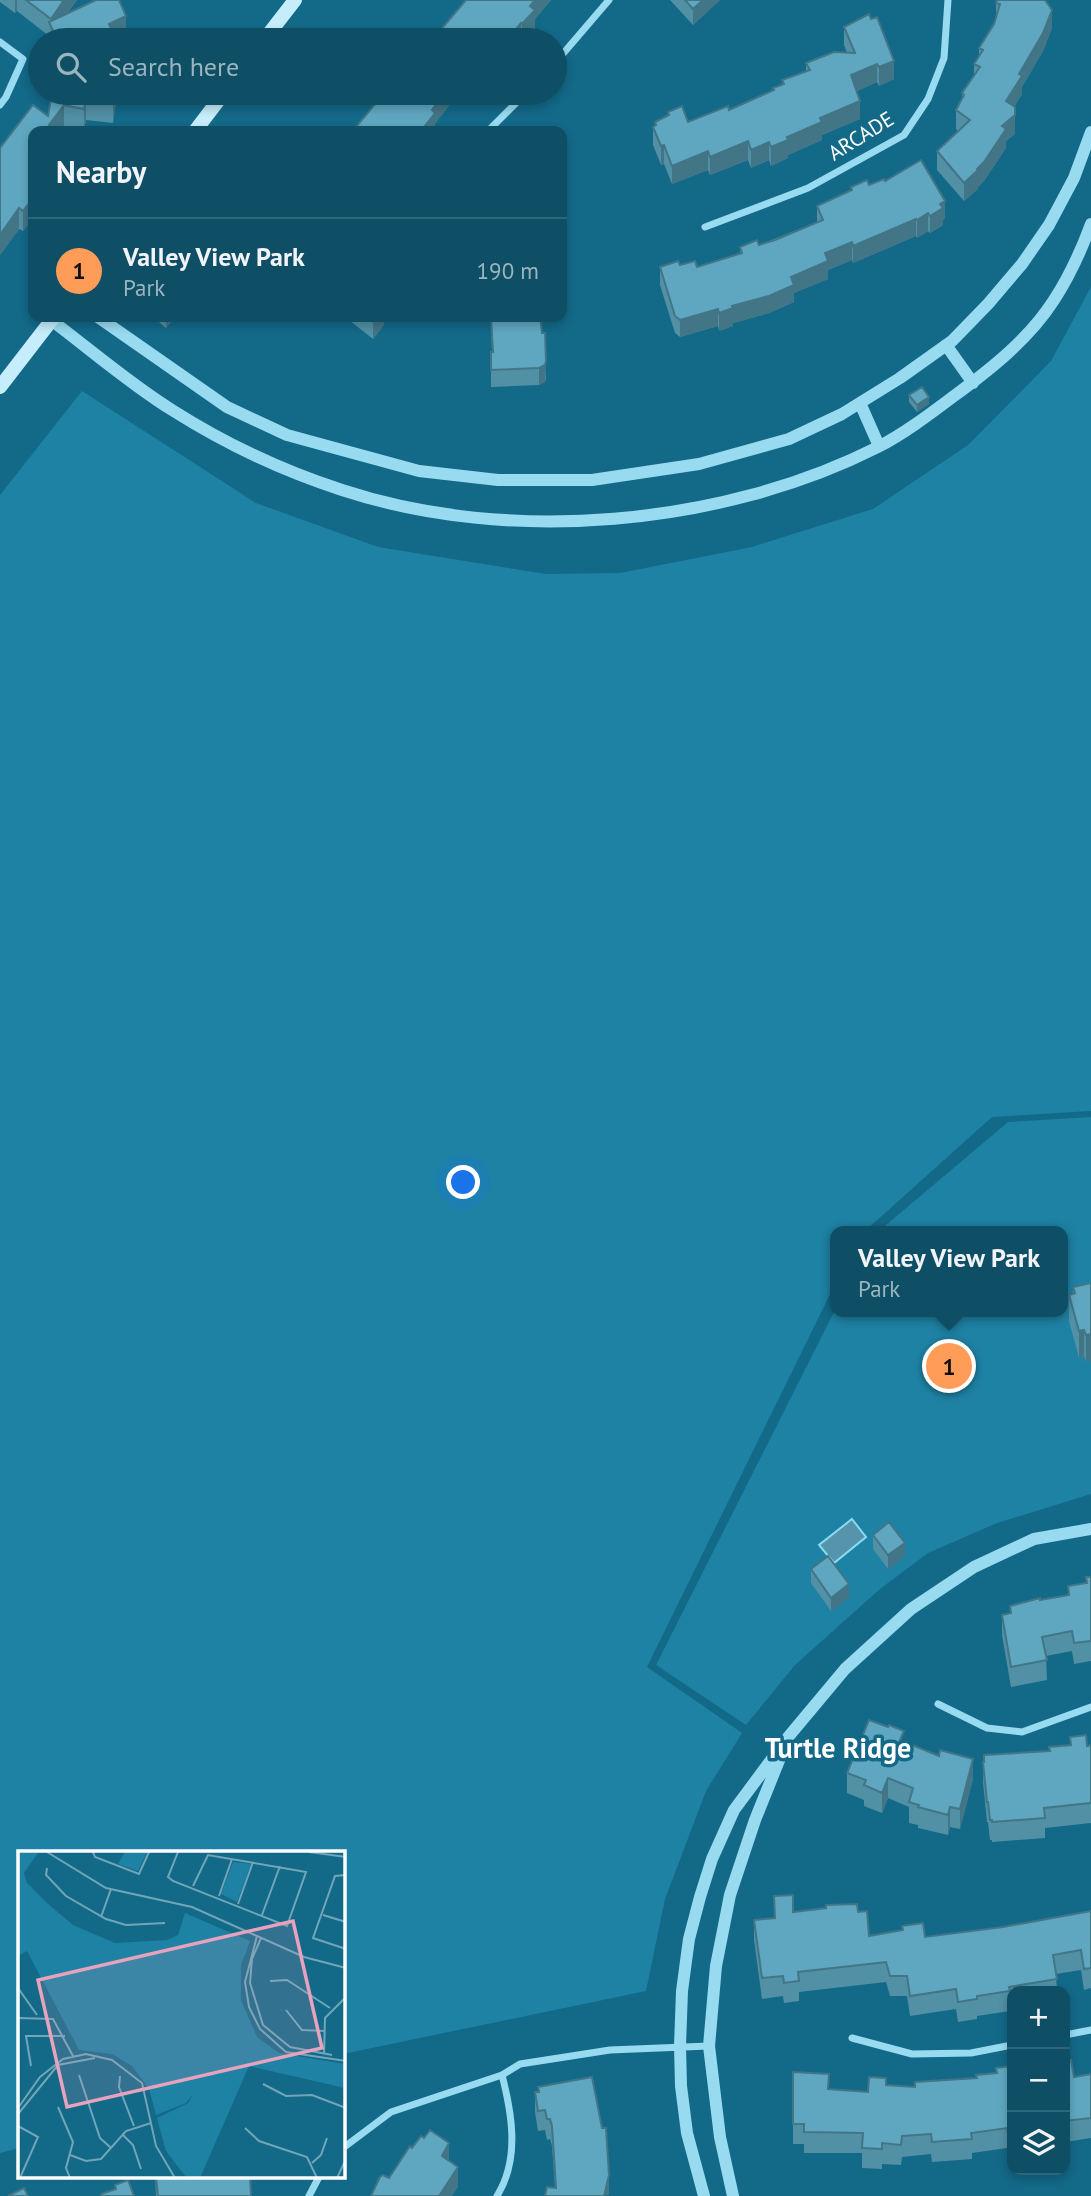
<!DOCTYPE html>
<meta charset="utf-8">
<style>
:root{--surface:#0e4f66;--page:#1c596f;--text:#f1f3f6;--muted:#9bb5bf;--line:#2e667a;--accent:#ff9c57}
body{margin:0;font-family:"PT Sans",sans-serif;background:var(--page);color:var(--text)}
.controls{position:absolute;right:21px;bottom:21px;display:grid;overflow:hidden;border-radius:14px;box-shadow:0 4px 10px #0003}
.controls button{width:63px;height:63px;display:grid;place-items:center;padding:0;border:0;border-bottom:2px solid var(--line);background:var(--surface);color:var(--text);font:35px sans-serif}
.you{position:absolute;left:464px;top:1183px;width:24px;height:24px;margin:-18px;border:5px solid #fff;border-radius:50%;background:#1a73e8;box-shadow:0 0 0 10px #1a73e833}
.badge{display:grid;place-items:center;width:46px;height:46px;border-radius:50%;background:var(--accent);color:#111;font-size:23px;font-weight:700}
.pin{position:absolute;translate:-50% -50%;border:4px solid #fff;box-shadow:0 2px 7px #0006}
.popup{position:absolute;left:830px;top:1226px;width:238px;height:91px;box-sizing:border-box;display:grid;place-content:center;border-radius:14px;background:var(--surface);filter:drop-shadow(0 2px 5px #0005);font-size:23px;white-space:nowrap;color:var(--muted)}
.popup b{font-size:26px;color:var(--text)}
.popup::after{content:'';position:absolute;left:50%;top:100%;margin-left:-14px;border:14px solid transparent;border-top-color:var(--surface)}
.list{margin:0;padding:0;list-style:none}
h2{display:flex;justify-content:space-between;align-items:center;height:91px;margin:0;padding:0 28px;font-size:30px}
h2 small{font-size:23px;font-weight:400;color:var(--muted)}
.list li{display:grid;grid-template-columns:46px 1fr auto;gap:21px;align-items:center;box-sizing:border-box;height:105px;padding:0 28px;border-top:2px solid var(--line)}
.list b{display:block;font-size:26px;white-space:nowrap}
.list p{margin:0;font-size:23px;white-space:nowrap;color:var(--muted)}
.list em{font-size:23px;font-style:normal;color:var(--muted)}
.icon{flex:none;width:38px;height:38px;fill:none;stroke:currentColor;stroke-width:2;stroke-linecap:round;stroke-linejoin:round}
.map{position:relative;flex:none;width:1091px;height:2196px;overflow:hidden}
.search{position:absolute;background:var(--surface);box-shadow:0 4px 10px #0003;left:28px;top:28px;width:539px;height:77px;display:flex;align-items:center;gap:18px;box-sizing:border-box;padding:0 24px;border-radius:38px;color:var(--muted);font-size:26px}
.panel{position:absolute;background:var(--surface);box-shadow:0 4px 10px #0003;left:28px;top:126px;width:539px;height:196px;border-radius:14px}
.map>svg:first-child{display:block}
.green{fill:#1e82a4}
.water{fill:#5594aa;stroke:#8adaf3;stroke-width:2}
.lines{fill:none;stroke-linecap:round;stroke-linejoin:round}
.minor{stroke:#98daf0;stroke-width:7}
.tertiary{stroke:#98daf0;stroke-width:12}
.secondary{stroke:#c6edfb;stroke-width:14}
.wall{fill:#5290a5}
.shaded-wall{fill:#427586}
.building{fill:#5fa7c0;stroke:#427586;stroke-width:2}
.labels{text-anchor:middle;stroke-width:7;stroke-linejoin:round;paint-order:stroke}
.street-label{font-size:21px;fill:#fff;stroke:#136988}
.district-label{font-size:28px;font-weight:bold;fill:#fff;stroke:#136988}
.inset-road{fill:none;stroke:#71a5b8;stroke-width:2}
.view{fill:#e7a3bd;fill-opacity:0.15;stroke:#e7a3bd;stroke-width:3.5}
.inset-edge{fill:none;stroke:#fff;stroke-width:3.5}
</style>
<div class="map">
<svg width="1091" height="2196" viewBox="0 0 1091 2196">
<rect width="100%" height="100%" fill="#136988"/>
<path class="green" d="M1091,287v824l-99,6 -127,114h-30v53l-188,383 95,66 -36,58 -41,108 -19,92 -303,63v-201h-324v295l-19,5v-1658l82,-104 174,112 122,44 168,27 74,-1 132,-26 121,-38 95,-64 83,-84z
M1091,1117v377l-94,29 -69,30 -48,36 -85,76 -49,60 -90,-60 179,-355v2h228v-81h-184l129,-109z"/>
<path class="water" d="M852,1519l14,18 -32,26 -15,-18z"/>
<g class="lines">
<path class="minor" d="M0,42l23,17 -17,38 -6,8
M555,63l54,-63
M488,131l38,-38
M705,227l103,-39 96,-53 24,-36 16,-41 4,-58
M938,1704l49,24 35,4 69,-25
M1065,2035l26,-5
M852,2038l60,16 59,-1 41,-8
M343,2148l48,-36 111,-37 18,-11 90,-14 99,-4
M309,2196l10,-19
M497,2196c23,-37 15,-82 5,-121"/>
<path class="tertiary" d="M98,317l129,90 60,28 132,36 79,9h94l107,-16 90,-25 53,-25 58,-36 52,-37 36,-37 34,-40 27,-39 25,-47 17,-46
M51,320c40,30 79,64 121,90 52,33 111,61 170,80 167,55 380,36 536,-43 27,-14 52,-33 76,-51 37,-27 75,-57 100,-96 15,-23 27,-49 37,-76
M946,345l27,38
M860,403l19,43
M704,2196l-17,-63 -6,-47 -1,-40 2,-55 7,-52 11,-42 12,-38 22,-49 55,-74 56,-67 66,-60 63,-42 60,-28 57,-10
M733,2196l-13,-59 -11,-91 7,-80 14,-71 25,-75 27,-67"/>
<path class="secondary" d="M264,40l31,-40
M195,131l29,-38
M0,387l54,-70"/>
</g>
<path class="wall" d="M0,0h77l-10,14 59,22 -8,4h-69v-4l-32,-25 -2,2 -15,-11z
M466,0h85l-16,19v9l-11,12h-92z
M670,0h50l-27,25z
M996,3l56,25 -9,23 -21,36v7l-8,13 1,27 -9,7v7l-22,33 -6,6v2l-14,12 -27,-31v-19l21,-20 -2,-2v-19l6,-10v-7l12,-18v-11l5,-7v-9l15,-24 2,-7z
M844,27l50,52 -15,7 -2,-4 -20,9 3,28 -38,16v5l-34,15v3l-17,8 -2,-6 -18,8 -3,-8 -38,15 -2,-5 -36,14 -8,-20 -3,1 -8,-20v-18l2,-1v-4l13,-6v-4l20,10 41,-12 44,-19v-3l9,-4v-4l24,-8v-9l41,-10 -3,-8z
M52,93h65l-4,30 -27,-3 -2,9 -20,-3 -4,5h-27v87l-10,13 -4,-2 -19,26v-107l33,-43 15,11z
M885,181l60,37 -2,2v5l-13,8 -2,-2 -11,7 -1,-2 -63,27 -1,-3 -24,10v9l-34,14v9l-25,11 -36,10v3l-14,5 -1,-5 -38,11 -5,-4 -15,-48v-18l20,-2 17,2 43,-14v-6l19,-2 58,-23v-16l34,-15v-4l18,-2z
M153,317h22l-9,11z
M349,317h35v8l-11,14 -24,-19z
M491,317h50l5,61 -1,4 -6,3 -48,2v-35h1z
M909,395l20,9 -12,8 -8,-10z
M1091,1283l-5,79 -2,-6 -5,2 -10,-37v-26l4,-1v-7z
M873,1535l32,21 -17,13 -15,-20z
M811,1569l38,29 -18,13 -20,-28z
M1086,1577h5v84l-17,3 -2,-13 -26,5 1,24 -36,7 -9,-52v-20l8,-2v-7l58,-11v-9l18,-3z
M1070,1737l17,9 4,-1v78l-46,5v10l-53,4v-2h-2l-2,-18h-1l-4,-40v-20l66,-11 21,-6z
M904,1742l69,37 -13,50 -10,-2 -2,8 -30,-7v-3l-9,-2v-16l-21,-9 -6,15 -18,-7v-6l-17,-7v-20z
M774,1896l19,16h65l11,24 33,-6v-4l23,11 78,-10 88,-16v77l-7,2 -3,-20 -25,4 1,17h-45v16h-2v4l-33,5v3l-19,3 -2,-13 -46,7 -3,-20h-17l-4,-14 -87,10v9l-15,2 -1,-7 -21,3 -8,-59v-20l20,-2z
M1065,2061l9,16 17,-3v64l-26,4z
M1012,2066v88l-4,1 -1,-7 -35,5v6l-40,3 -1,-8 -29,3 -1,8 -19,-1v5l-20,-1v-15h-58v-9h-11v-72l36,17 39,3 18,-7 29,2 61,-9 20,-5v-5z
M538,2087l71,88 -54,13 -3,-42 -2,-7 -3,1 -2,-10 -7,1 -3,-19v-20h3z
M155,2177h95l1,19h-95z"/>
<path class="shaded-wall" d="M15,0h2v11l-2,2z
M64,0h13l-23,32 -3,-6v-7z
M535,0h16l-16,19v9l-11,12h-2v-16l8,-18z
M703,0h17l-27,25v-16z
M1052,10v18l-9,23 -21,36v7l-16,26v-19l13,-27z
M126,16v20l-8,4h-9v-16z
M521,23v17h-14z
M894,61v18l-15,7v-19z
M877,64v18l-26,12v-19z
M114,93h3v3l-4,27v-21z
M445,93h14l-24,31v7h-14l11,-21z
M86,100v20l-2,9v-20z
M860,101v18l-38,16v5l-34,15v3l-17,8v-19l49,-29z
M64,105v21l-4,5h-11v-6z
M1015,115v19l-9,7v7l-22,33 -6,6v2l-14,12v-18l13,-14 25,-43z
M748,141v19l-38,15v-18z
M769,142v18l-18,8v-18z
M664,145v19l-3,1v-19z
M708,151v19l-36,14v-18z
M33,198v20l-10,13v-20z
M945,201v17l-2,2v5l-13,8v-17l10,-12z
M19,208v21l-19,26v-20z
M928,213v18l-11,7v-18z
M916,219v17l-63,27v-17z
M852,242v18l-24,10v9l-34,14v9l-25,11 -36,10v3l-14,5v-18l72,-36 34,-24z
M718,309v17l-38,11v-17z
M169,317h6l-9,11v-7z
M376,317h8v8l-11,14v-18z
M546,361l-1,21 -6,3v-17z
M929,397v7l-12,8v-7z
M1084,1330v26l-5,2v-27z
M1091,1334v27l-5,1v-27z
M905,1543v13l-17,13v-14z
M849,1584v14l-18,13v-13z
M973,1759v20l-13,50v-20z
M888,1778v20l-6,15v-20z
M950,1807v20l-2,8v-20z
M449,2143v20l-7,-7z
M458,2167v20l-6,9h-13z
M609,2175v20l-5,1z"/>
<path class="building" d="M26,0h38l-13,19z
M96,0h23l7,16 -17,8 6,14 -5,2h-53l-8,-18z
M466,0h69l-5,6 5,4 -13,14 -1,-1 -14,17h-75z
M685,0h18l-10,9z
M997,0h48l7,10 -9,23 -24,41 3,2 -16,25 9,6v8l-13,11 4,3 -22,33 -7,7 1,1 -14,13 -27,-32 33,-31 -14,-10 8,-15 -2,-2 18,-26 -6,-3 9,-14 -4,-2 15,-24 6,-20 -4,-1z
M869,14l2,5 6,-2 17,44 -15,6 -2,-3 -26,11 9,26 -40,17 2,4 -35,15 1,3 -17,7 -2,-5 -18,8 -3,-9 -38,16 -2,-6 -36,15 -8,-21 -3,1 -8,-19 3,-2 -1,-3 14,-7 -1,-3 14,-6 6,16 40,-16 1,4 45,-20 -1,-2 11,-4 -2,-4 28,-10 -4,-7 28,-11 21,1 -11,-26z
M52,93h62l-1,9 -27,-2 -2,9 -20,-4 -15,20 9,6h-25v67l-10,13 -4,-3 -19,27v-87l33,-43 15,11z
M384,93h61l-13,17 3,3 -14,18h-60l-5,-4z
M921,160l24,41 -5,3 3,4 -13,8 -2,-3 -11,7 -1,-1 -63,27 -1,-4 -27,11 3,8 -37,16 3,8 -25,11 -37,10 1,2 -14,5 -1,-4 -38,11 -5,-4 -15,-49 18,-6 2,4 15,-4 2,6 45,-14 -2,-6 17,-7 2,5 16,-5 48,-20 -6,-14 35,-16 -1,-3 16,-7 2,5 15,-6 1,2z
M161,317h8l-3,4z
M368,317h8l-3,4z
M491,317h49l2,16h3l1,28 -1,4 -6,3 -48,2v-18h2z
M922,387l7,10 -12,8 -8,-10z
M1091,1283v51l-5,1 -2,-5 -5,1 -10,-36 6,-2 -2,-6z
M889,1522l16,21 -17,12 -15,-20z
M828,1556l21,28 -18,14 -20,-29z
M1086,1577h5v64l-17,2 -2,-12 -30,6 5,23 -36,7 -9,-52 9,-2 -1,-7 30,-8v2l29,-5 -1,-9 19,-3z
M869,1720l19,7 1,-2 15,6 -4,9 39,16 1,-6 33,9 -13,50 -10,-2 -2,8 -30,-8 1,-2 -10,-3 4,-14 -25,-10 -6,15 -18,-8 2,-5 -19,-7z
M1086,1735l1,11 4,-1v58l-47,5 1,10 -53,4v-2h-2l-2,-18h-1l-4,-40h1v-7l66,-4 -1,-4 22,-2 -1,-8z
M793,1895v17l33,-4v-3l31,-1 1,8 9,-1 2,25 34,-6 -1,-4 21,-3 2,14 78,-10 88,-16v57l-7,1 -3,-19 -28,5 4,24 -48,8 1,4 -33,5v3l-19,3 -2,-13 -46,7 -3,-20h-17l-4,-14 -88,10 1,9 -15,2 -1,-7 -21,2 -8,-58 21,-2 -1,-22z
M1071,2060l3,17 17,-3v44l-26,3v-60z
M1012,2066v68h-4l-1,-6 -36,5 1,6 -40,3 -1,-8 -29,2 -1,9 -19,-2v6l-20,-1 1,-15 -59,-1v-8h-11v-52l36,2 -1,15 40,3 1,-15 17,1v7l29,2v-5l62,-4 -1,-3 21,-2 -1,-5z
M592,2077l10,51h4l3,47 -5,21h-59l2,-9 9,1 -4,-62 -2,-7h-3l-2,-9 -7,1 -3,-19h4l-1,-5z
M430,2130l19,13 -7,13 16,11 -19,29h-68l9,-19 3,-2 6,3 21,-32 2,2 9,-12 3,2z
M156,2177h94l1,19h-93z
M128,2180l6,16h-32l-1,-2 15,-5 -1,-4z
M24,2188l4,8h-20z"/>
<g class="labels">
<g class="street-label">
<text transform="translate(861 136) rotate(-32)" y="7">ARCADE</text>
</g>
<g class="district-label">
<text x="838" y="1758">Turtle Ridge</text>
</g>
</g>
<g transform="translate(18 1851)">
<rect width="327" height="327" fill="#136988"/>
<path d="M0,1l20,1 -14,20 3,10 21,21 25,21 42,18 52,-3 11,-5 7,-22 65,28 -9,24v35l16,37 22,16 66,11v24l-96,-22 -49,112 -14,-1 -20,-26 -9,-33 31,-15 5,-9 -7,9 -30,12 -7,-26 -17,-23 -20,-12 -33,-4 -52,-99 -9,5zM107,1h22l-9,19 -20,-7zM215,11l18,2 -14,38 -16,-8z" fill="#1e82a4"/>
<path class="inset-road" d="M29,1l59,36 86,19 112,50 42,11M75,1l2,5 44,17 10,-22M160,1l-10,25 5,4 114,45 19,-54 -98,-17 -15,31M291,1l37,5M29,17l-1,7 20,21 40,23 20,6 39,-2M328,24l-11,1 -22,62 33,11M201,45l13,-37M220,53l15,-42M244,64l18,-49M305,64l23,7M83,66l10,-28M239,85l-12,46 4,25 11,22 26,23 60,9M243,87l-9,21 -2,24 13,42 27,22 42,8M252,130l17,-1 43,28M0,137l19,27M268,159l16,20 23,1M0,167l35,1 20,37M306,204l1,-37 21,-21M13,215l-5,-30h39M61,224l21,63 11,10M102,225l-1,11 15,39M245,233l23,12 26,-1 34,13M40,256l15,35 -7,26 4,10M0,257l22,-31 23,-18 23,-5 26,6 30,23 14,63 19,32M0,263l40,-49 37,-7M0,275l20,11 -18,41M227,277l14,13 48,16 10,21M104,283l11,11 8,24M52,304l16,6 15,-2 25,-28 25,-8M294,312l9,-8 6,-17M319,327l9,-19"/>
<path class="view" d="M275,70l29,127 -255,59 -29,-127z"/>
<rect width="327" height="327" class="inset-edge"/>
</g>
</svg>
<div class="controls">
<button>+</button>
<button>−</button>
<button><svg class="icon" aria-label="layers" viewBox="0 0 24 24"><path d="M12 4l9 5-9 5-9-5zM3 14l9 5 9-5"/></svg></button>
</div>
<div class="you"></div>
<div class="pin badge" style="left:949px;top:1366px">1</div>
<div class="popup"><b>Valley View Park</b>Park</div>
<div class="search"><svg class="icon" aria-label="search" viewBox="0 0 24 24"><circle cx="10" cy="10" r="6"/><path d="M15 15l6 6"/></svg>Search here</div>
<section class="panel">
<h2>Nearby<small></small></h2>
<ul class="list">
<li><span class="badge">1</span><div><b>Valley View Park</b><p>Park</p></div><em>190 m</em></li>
</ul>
</section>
</div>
